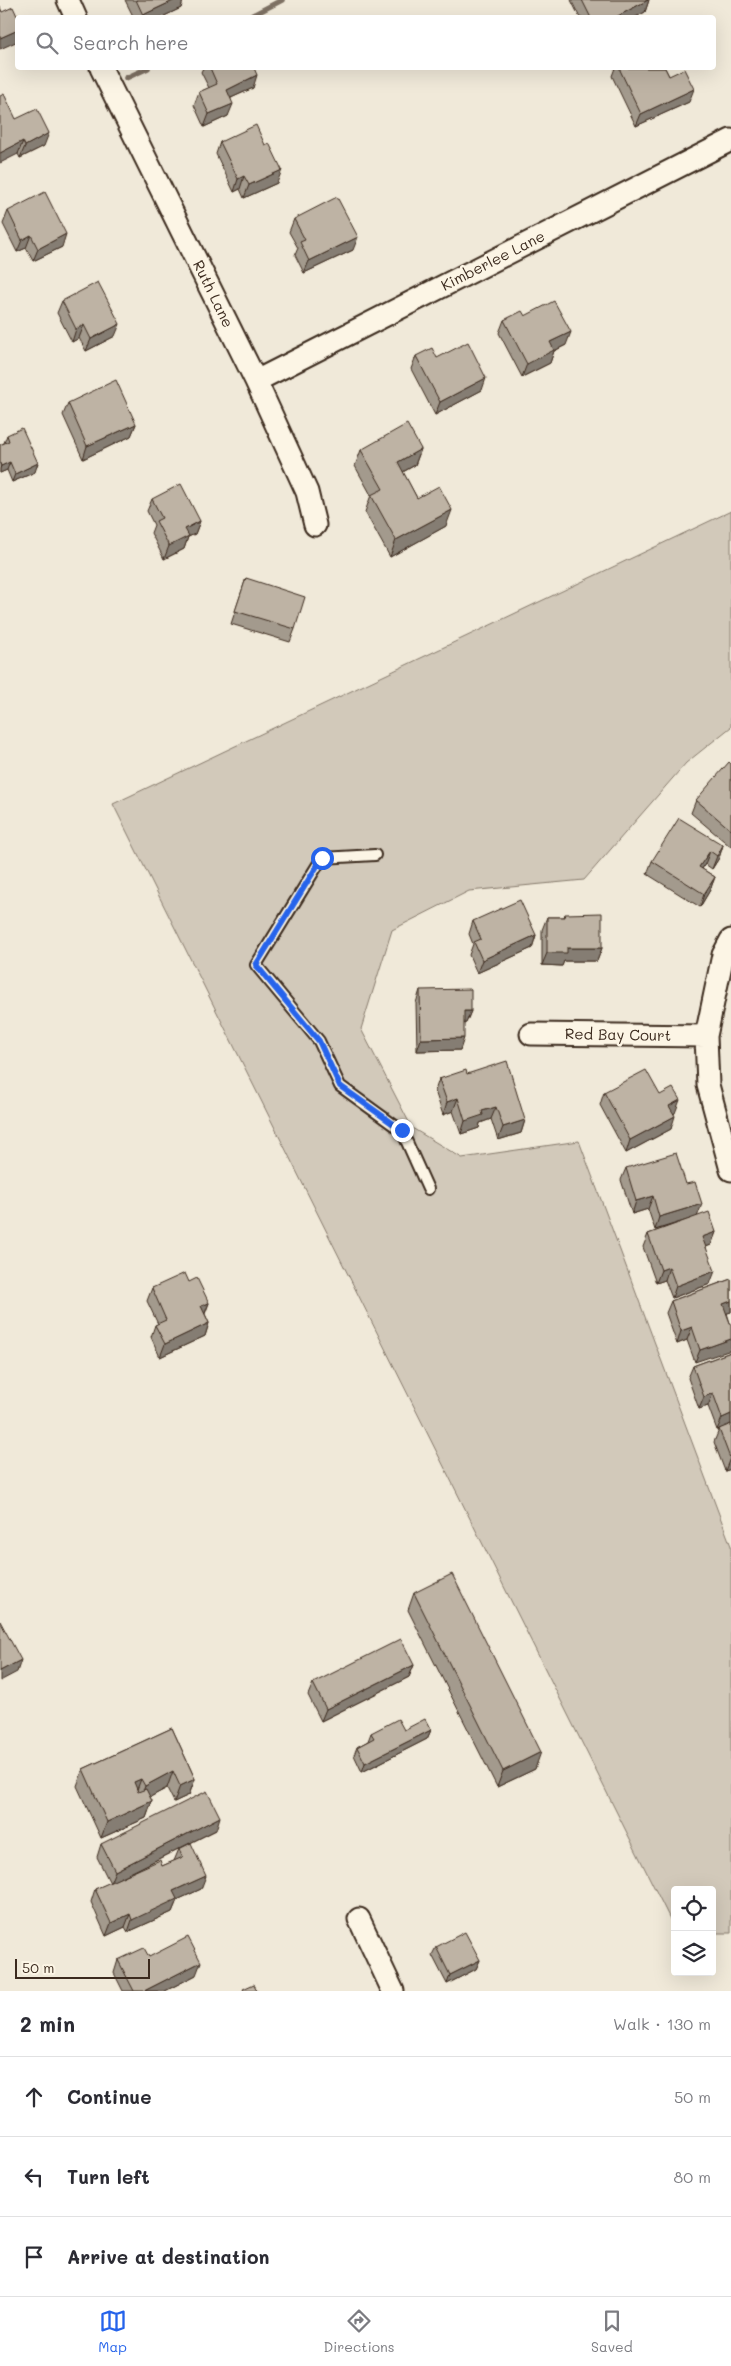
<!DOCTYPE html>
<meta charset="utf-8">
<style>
:root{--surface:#fff;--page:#f7f7f7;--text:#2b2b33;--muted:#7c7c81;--line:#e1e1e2;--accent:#2563eb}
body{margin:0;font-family:Mali,sans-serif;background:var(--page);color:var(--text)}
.controls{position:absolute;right:15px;bottom:15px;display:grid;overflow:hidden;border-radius:5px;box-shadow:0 5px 20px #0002}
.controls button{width:45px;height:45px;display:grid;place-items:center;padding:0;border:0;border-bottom:1px solid var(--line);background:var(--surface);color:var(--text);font:25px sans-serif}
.scale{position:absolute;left:15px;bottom:12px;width:135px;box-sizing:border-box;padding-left:5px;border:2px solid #3b2a1e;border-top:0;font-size:14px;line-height:18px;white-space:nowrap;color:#3b2a1e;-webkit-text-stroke:4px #fcf5e5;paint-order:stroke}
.stop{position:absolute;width:15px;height:15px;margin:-11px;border:4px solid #2563eb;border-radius:50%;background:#fff}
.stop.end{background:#2563eb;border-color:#fff;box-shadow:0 1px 5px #0008}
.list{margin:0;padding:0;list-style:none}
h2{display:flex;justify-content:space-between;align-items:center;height:65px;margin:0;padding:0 20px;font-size:21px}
h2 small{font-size:16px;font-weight:400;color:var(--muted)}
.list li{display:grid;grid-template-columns:32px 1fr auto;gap:15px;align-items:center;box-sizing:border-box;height:80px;padding:0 20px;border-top:1px solid var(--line)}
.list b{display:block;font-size:19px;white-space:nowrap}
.list em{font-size:16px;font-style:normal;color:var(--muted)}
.icon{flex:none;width:28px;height:28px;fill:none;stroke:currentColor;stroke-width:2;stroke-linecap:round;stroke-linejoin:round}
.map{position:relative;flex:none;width:731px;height:1991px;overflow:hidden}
.search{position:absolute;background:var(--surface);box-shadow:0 5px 20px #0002;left:15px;right:15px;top:15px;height:55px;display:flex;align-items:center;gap:12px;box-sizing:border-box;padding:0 18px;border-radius:5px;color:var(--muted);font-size:19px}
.sheet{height:305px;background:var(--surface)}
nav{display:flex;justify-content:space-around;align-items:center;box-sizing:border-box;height:70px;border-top:1px solid var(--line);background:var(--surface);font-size:14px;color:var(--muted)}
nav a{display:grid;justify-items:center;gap:2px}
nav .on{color:var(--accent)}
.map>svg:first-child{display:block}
.green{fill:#d2c9ba;stroke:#867a6c}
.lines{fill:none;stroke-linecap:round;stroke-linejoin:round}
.stream{stroke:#7e7163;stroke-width:5.5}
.service-casing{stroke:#3b2a1e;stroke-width:14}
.minor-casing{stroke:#3b2a1e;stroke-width:25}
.service{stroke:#fcf5e5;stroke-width:10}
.minor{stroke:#fcf5e5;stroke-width:21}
.wall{fill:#a39a8d;stroke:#3b2a1e}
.shaded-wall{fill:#857d73;stroke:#3b2a1e}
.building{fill:#beb3a4;stroke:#3b2a1e}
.route{stroke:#2563eb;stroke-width:6}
.labels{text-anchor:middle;stroke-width:5;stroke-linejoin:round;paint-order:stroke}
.street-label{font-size:15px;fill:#3b2a1e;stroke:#fcf5e5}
</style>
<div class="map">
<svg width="731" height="1991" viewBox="0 0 731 1991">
<rect width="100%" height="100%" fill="#f0e9d9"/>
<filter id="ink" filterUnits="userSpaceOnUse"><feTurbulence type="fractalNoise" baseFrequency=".02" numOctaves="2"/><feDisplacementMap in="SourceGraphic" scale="10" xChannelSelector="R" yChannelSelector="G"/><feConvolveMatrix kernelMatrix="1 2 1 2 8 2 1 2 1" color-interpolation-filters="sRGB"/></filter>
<g filter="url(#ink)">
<path class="green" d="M731,511v216l-45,36 -102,117 -115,11 -77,39 -31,99 51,99 50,30 117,-17 152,405v387h-19v-43h-37v39l-562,-1125z"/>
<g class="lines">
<path class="stream" d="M247,18l35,-18
M126,78l22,-10"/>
<g class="service-casing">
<path id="service" d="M375,855l-53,3 -66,107 63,76 21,45 62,45 26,58"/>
</g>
<g class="minor-casing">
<path id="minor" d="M68,0l8,18
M101,68l155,313 51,111 8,33
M256,381l475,-241
M731,940l-8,15 -17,81 2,49 23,85
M531,1034l175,2
M359,1919l34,72"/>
</g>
<use href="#service" class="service"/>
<use href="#minor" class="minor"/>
</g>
<path class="wall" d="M125,0h58l-2,8 -21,10h-26z
M571,0h78l-4,12 -11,6h-54z
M203,68h51l-1,20 -22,10 -3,18 -24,11 -10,-22 5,-13 10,-4 -8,-16z
M615,68h50l4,8 20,26 -53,24 -24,-50z
M16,119l28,27 -24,12 -2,-4z
M220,142l45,3 12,38 -33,15 -4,-9 -6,3 -18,-38z
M8,211l54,36 -29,14 -7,-13 -9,4 -14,-28z
M294,219l59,31 -49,23 -9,-18 3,-7 -9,-16z
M62,301l53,35 -29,15 -7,-13 -7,4 -15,-29z
M525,316l41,29 -12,6 -4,12 -28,14 -23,-44 5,-13z
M416,356l21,2 45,32 -47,25 -24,-46z
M68,403l68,21 -5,12 -48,23 -20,-44z
M7,435l28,37 -23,10 -5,-12 -7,3v-28l4,-2z
M421,449l-6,16 -12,7 14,26 29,28 -56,31 -25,-45 6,-17 -16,-29 6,-16z
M152,499l48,22 -5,13 -7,3 -4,12 -20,10 -13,-26 3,-8 -7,-14z
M246,578l49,51 -5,13 -59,-18z
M731,764v83l-40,-34 5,-13z
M723,845l-4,13 -7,11 -7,-5 -3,5 13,8 -5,13 -10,17 -53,-33 5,-13z
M565,914l37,34 -5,13h-33l-2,5 -20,-1v-35l5,-13h17z
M473,921l63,14 -4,13 -55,25 -8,-18 4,-11 -4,-10z
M420,990l51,21 -5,12h-2l-4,27 -43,1 -1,-48z
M467,1074l58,46 -4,13 -23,7 -7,-21 -11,4 -1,5 -18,6 -8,-23 -10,4 -8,-24 4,-12z
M604,1092l56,3 15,18 -1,1 -3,15 -45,24 -26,-48z
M626,1168l60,16 11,32 19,16 -5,13 -5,2 4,37 -38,14 -7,-18 -9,3 -13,-36 5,-13 37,-13 -30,9 -7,-21 -16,5 -11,-34z
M731,1279v33l-4,1 3,10 -35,39 -8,-22 -10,4 -11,-31 5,-12z
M189,1282l20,21 -4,11 4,9 -4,13 -45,21 -9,-20 4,-12 3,-1 -11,-23 5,-13z
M731,1352v117l-6,2 -11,-29 5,-12h-2l-9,-24 -9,3 -11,-31 5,-12z
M414,1593l121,176 -38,18 -89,-177z
M414,1665l-5,12 -88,44 -13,-26 5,-12z
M172,1728l23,51 -6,16 -15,7 -7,-14 -17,9 2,4 -6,17 -45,20 -24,-52 6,-17z
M404,1730h27l-4,9 -65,33 -8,-17 3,-8 11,-6 3,-8z
M216,1830l-88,44 34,-8 12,-5 5,-12 22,40 -24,11 -5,12 -44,20 -3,-5 -19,9 -15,-34 4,-13 15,-6 -13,-26 4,-13z
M436,1947l44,13 -4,9 -29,15 -15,-29z
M149,1957l47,18 -31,16h-42l-9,-18 4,-13z"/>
<path class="shaded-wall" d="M175,0h8l-2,8 -21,10h-18l1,-3z
M648,0h1l-4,12 -11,6h-20z
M18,30v11l-18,8v-11z
M257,75l-4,13 -31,14 5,-12z
M694,89l-5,13 -53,24 5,-12z
M233,104l-5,12 -24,11 5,-13z
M49,133l-5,13 -24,12 5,-12z
M23,141l-5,13 -18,9v-10z
M282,170l-5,13 -33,15 5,-13z
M244,176l-4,13 -6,3 4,-13z
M66,234l-4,13 -29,14 5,-12z
M31,235l-5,13 -9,4 5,-12z
M358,237l-5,13 -49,23 5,-12z
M120,324l-5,12 -29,15 5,-12z
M84,325l-5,13 -7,4 4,-13z
M571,332l-5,13 -12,6 -4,12 -28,14 5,-13 23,-22z
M486,378l-4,12 -47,25 5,-13z
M136,424l-5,12 -48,23 4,-13z
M421,449l-6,16 -23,13 6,-16z
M10,462l-3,8 -7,3v-4l1,-3z
M38,463l-3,9 -23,10 3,-8z
M452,510l-6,16 -56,31 6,-17z
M200,521l-5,13 -7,3 -4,12 -20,10 5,-13 16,-17z
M723,845l-4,13 -7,11 5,-13z
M710,851l-5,13 -10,16 4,-13z
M715,877l-5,13 -10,17 4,-13z
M536,935l-4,13 -55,25 5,-13z
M567,948h35l-5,13h-33l-2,5 -20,-1 5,-12z
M464,1011h7l-5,12 -6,1z
M464,1038l-4,12 -43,1 4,-12z
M458,1098l-5,13 -10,4 4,-13z
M680,1100l-5,13 -10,5 4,-12z
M496,1107l-5,12 -11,4 -1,5 -18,6 4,-13 17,-10z
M675,1116l-4,13 -45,24 4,-13z
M525,1120l-4,13 -23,7 5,-13z
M653,1196l-5,13 -16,5 4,-13z
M702,1204l-5,13 -42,13 4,-13z
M716,1232l-5,13 -13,5 4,-13z
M669,1267l-4,13 -9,3 5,-13z
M715,1271l-5,13 -38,14 4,-12z
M731,1301v11l-13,4 5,-12z
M209,1303l-5,12 -3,-9z
M209,1323l-4,13 -45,21 5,-13z
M692,1327l-5,13 -10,4 4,-13z
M731,1339v11l-36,12 5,-12z
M713,1393l-5,13 -9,3 5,-12z
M731,1414v11l-14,5 5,-12z
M730,1458h1v11l-6,2z
M21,1660l-4,12 -17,9v-10z
M414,1665l-5,12 -88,44 5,-12z
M431,1730l-4,9 -65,33 3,-9z
M541,1752l-6,17 -38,18 6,-16z
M173,1771l-6,17 -28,15 6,-17z
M141,1779l-6,16 -1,-13z
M195,1779l-6,16 -15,7 6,-16z
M152,1801l-6,17 -45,20 6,-16z
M220,1817l-4,13 -106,53 5,-12z
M206,1876l-5,13 -24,11 -5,12 -44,20 4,-12 41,-29z
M130,1914l-5,13 -19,9 5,-13z
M480,1960l-4,9 -29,15 3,-9z
M201,1962l-5,13 -31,16h-21z"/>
<path class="building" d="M136,0h39l-32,15z
M582,0h66l-34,18h-23z
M0,7l2,5 11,-5 5,11v12l-18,8z
M210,68h44l3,7 -30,15 6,14 -24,10 -10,-22 18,-8z
M619,68h46l4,8 15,-7 10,20 -53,25z
M4,94l12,25 21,-10 12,24 -24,13 -2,-5 -23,12v-57z
M256,125l9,20 4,-2 13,27 -33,15 -5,-9 -6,3 -18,-37z
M45,192l21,42 -28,15 -7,-14 -9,5 -14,-29z
M337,197l21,40 -49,24 -9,-19 5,-2 -11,-21z
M98,282l22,42 -29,15 -7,-14 -8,4 -14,-28z
M554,301l17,31 -21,10 4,8 -27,14 -23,-44 18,-9 3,5z
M468,342l18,36 -46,24 -24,-46 16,-8 5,10z
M116,380l20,44 -49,22 -19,-43z
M407,424l14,25 -23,13 19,36 22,-12 13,24 -56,30 -25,-45 12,-6 -22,-39z
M22,428l16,35 -23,11 -5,-12 -9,4 -1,-3v-18l9,-4 -2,-6z
M181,484l19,37 -15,8 4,7 -20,10 -13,-25 6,-3 -10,-19z
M246,578l59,19 -10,32 -60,-18z
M729,762l2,2v66l-35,-30z
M679,818l44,27 -6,11 -7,-5 -11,16 16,10 -11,17 -52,-33z
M520,900l16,35 -54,25 -8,-18 7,-3 -8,-18z
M602,913v35h-35v5h-20v-36h18v-3z
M471,989v22h-7v27l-43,1 -1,-49z
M507,1061l18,59 -22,7 -7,-20 -14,4 1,4 -18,6 -7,-23 -11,4 -8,-23 27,-9 1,4z
M646,1070l14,25 13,-7 7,12 -11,6 6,10 -45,24 -26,-48z
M676,1153l10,31 9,-2 7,22 -43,13 -6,-21 -17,5 -10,-33z
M709,1212l7,20 -14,5 13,34 -39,15 -7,-19 -8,3 -13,-36z
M185,1273l4,9 8,-4 12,25 -8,3 8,17 -44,21 -10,-19 11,-5 -14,-32z
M731,1279v22l-8,3 7,19h1v16l-31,11 -8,-23 -11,4 -10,-30z
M731,1352v62l-9,4 -9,-25 -9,4 -11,-31z
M731,1424v34h-1l-11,-29z
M452,1574l89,178 -38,19 -89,-178z
M0,1621l21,39 -21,11z
M401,1639l13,26 -88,44 -13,-26z
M398,1719l6,11 21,-11 6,11 -66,33 -8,-16 17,-9 -3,-5z
M172,1728l23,51 -15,7 -7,-15 -28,15 -4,-7 -7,3 4,10 8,-3 6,12 -45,21 -24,-53z
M207,1791l13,26 -105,54 -14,-27z
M191,1843l15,33 -33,15 4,8 -45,21 -2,-6 -19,9 -16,-34 65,-29 2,6 21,-9 -4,-8z
M465,1932l15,28 -30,15 -14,-28z
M188,1937l13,25 -57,29h-10l-16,-31 26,-12 5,9z
M254,1984l3,7h-13l-1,-2z"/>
</g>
<g class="lines" filter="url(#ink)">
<path class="route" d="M322,858l-66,107 63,76 21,45 62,44"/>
</g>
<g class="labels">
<g class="street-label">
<text transform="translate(493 261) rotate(-27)" y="5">Kimberlee Lane</text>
<text transform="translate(213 294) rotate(64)" y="5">Ruth Lane</text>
<text transform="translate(618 1035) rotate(1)" y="5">Red Bay Court</text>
</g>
</g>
</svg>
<div class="controls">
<button><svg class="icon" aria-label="locate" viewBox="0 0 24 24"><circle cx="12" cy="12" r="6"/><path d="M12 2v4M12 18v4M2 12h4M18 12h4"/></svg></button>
<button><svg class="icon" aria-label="layers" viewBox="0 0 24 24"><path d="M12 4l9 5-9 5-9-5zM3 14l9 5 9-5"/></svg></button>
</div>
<div class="scale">50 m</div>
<div class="stop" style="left:322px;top:858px"></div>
<div class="stop end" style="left:402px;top:1130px"></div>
<div class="search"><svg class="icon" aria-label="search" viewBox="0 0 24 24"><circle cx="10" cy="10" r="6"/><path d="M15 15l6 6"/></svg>Search here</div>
</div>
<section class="sheet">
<h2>2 min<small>Walk · 130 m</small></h2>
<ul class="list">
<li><svg class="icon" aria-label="ahead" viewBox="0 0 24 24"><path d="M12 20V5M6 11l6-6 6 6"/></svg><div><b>Continue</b></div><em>50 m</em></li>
<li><svg class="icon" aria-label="left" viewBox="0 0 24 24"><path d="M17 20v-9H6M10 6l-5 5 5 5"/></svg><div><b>Turn left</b></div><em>80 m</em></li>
<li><svg class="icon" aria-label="arrive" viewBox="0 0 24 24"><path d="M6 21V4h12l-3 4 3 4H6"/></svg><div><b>Arrive at destination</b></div></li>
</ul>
</section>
<nav>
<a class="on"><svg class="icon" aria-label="map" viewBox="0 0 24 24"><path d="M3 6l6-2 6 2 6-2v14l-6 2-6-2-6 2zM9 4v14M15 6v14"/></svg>Map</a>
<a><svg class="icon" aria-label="directions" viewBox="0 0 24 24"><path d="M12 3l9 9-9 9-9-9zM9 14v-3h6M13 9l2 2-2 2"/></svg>Directions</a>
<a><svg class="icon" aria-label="saved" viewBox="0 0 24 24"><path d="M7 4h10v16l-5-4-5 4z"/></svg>Saved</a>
</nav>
